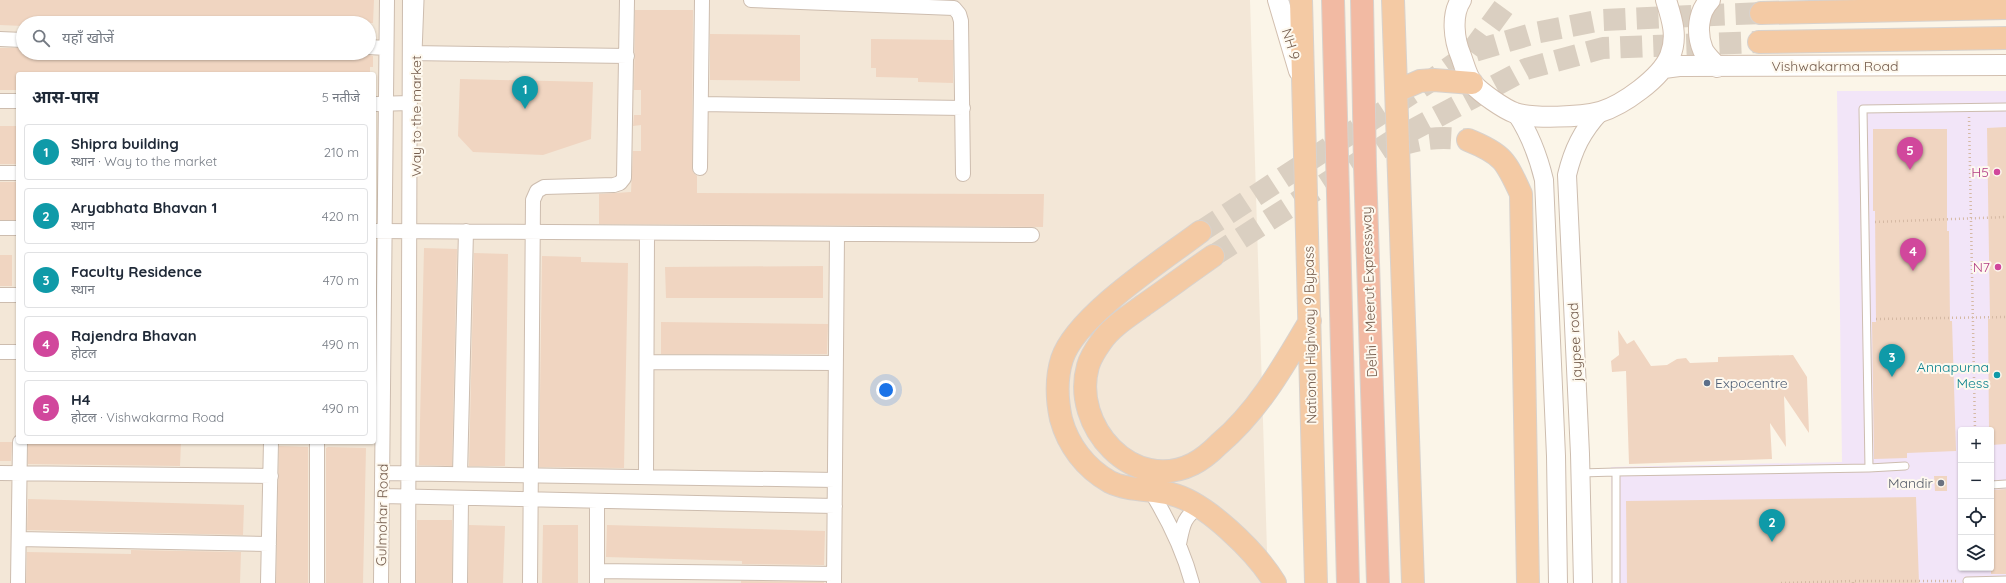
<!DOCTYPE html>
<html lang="hi">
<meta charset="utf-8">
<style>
:root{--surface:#fff;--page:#f6f6f7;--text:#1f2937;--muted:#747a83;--line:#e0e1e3;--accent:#7c3aed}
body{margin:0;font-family:Quicksand,"Noto Sans Devanagari",sans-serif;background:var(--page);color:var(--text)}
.controls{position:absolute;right:12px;bottom:12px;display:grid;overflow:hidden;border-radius:4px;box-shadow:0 1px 3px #0004}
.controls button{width:36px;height:36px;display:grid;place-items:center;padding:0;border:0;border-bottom:1px solid var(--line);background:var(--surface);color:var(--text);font:20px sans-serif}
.you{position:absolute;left:886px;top:390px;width:14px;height:14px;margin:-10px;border:3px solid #fff;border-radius:50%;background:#1a73e8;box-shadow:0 0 0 6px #1a73e833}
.badge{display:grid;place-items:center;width:26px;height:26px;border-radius:50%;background:var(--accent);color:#fff;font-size:13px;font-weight:700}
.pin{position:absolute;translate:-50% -33px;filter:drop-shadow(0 1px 2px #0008)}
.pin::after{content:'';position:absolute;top:21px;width:14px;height:12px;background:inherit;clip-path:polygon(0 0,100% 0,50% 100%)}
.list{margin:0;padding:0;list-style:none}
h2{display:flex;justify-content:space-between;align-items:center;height:52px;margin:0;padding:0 16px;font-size:17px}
h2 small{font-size:13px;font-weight:400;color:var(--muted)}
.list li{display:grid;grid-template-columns:26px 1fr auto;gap:12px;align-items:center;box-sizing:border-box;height:56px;margin:0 8px 8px;padding:0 8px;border:1px solid var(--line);border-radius:4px}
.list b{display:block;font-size:15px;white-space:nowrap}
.list p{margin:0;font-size:13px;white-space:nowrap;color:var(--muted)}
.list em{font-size:13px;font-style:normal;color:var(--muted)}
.icon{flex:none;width:22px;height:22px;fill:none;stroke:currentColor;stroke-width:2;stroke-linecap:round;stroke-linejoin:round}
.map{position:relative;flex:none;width:2006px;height:583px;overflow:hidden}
.search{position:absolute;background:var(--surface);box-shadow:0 1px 3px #0004;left:16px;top:16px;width:360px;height:44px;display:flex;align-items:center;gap:10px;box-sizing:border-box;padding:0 14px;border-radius:22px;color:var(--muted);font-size:15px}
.panel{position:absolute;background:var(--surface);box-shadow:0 1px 3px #0004;left:16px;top:72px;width:360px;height:372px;border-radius:4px}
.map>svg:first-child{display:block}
.residential{fill:#f3e7d7;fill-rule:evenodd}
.education{fill:#f2e5f8;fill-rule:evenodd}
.building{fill:#f0d5c1}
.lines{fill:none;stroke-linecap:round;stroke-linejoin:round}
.trunk-tunnel{stroke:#dacfc1;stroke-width:22;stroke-dasharray:22 11;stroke-linecap:butt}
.service-casing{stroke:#cdbdaf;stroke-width:9}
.pedestrian-casing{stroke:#cdbdaf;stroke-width:13}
.minor-casing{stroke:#cdbdaf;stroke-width:16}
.tertiary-casing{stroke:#cdbdaf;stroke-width:20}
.secondary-casing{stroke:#d2bfaf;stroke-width:22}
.trunk-casing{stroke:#d8d2cd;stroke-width:24}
.motorway-casing{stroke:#d8d2cd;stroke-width:24}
.path{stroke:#d5b9a4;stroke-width:2.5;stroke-dasharray:1 3;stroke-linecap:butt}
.service{stroke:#fff;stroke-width:7}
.pedestrian{stroke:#fff;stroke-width:11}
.minor{stroke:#fff;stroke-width:14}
.tertiary{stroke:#fff;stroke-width:18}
.secondary{stroke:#fff;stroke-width:20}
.trunk{stroke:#f4caa4;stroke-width:22}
.motorway{stroke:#f2baa3;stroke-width:22}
.hotel-dot{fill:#d1479c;stroke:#fef9ef;stroke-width:1.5}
.culture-dot{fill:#0f9aa8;stroke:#fef9ef;stroke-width:1.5}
.service-dot{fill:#5c6f8a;stroke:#fef9ef;stroke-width:1.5}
.worship-dot{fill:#6b7280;stroke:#fef9ef;stroke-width:1.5}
.labels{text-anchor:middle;stroke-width:4;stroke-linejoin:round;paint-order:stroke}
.street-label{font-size:14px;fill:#755d4d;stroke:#fef9ef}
.hotel-label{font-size:14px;fill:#b23c85;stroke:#fef9ef;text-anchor:end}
.culture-label{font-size:14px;fill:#0d838f;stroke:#fef9ef;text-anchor:end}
.service-label{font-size:14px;fill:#4e5e75;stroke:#fef9ef;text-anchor:start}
.worship-label{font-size:14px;fill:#5b616d;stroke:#fef9ef;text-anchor:end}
</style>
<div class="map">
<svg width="2006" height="583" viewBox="0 0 2006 583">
<rect width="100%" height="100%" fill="#fbf5e8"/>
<path class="residential" d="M0,0h1250l18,583h-1268zM23,23h346v30h-346zM18,74h356v368h-356z"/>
<path class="education" d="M1837,91h169v492h-393l-2,-116 231,-5zM1961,430h30v138h-30z"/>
<path class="building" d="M0,0h374l-1,23h-350v3l-23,-1z
M635,10h58l-1,158 1,4 4,4v17l347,1 -1,33 -444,-3v-30l32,-2 2,-41h8v-26l-8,1 1,-11h7v-25h-7z
M710,34l90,1v46l-90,-1z
M871,39l82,1v43l-35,-1v-4l-42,-1v-9h-5z
M0,48h23v5l342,1 8,2v11h-3v7h-352v16h-18z
M460,79l133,3 -2,57 -48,16 -70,-3 -15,-16z
M0,126h18v38h-18z
M2006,127v317l-15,1v-15h-2l-1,-111h2l-3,-191z
M1873,129h74v102h2l1,90h2l4,130 -49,2v5l-33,1 -2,-137h4l-1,-111h-2z
M0,182h18v38h-18z
M424,248l33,1 -5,217 -33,-1z
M474,253l34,1 -3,212h-36z
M0,255h12v31h-12z
M542,256l39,1v5l47,1 -4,205 -85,-1z
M823,266v32h-157l-1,-31z
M661,322l167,2 -1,30h-166z
M1618,330l9,14 7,-4 17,26 16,-1 10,-6 9,-1 4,5 28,-1v-5l75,-2 14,22 2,56 -25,-37 2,51 -16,-24 2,36 -143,5 -3,-93 -14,1 -1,-11 8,-6z
M0,442h12l-1,19h-11z
M28,442h153l-1,24 -152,-2z
M279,446l29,1v136h-32z
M328,447l38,1 -3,135h-37v-135z
M1934,476h13v15h-12z
M2006,489v85h-15v-84z
M1916,497l3,86h-292l-1,-82z
M28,499l216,6 -1,30 -216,-5z
M417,520h35v63h-36z
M469,525l36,1 -2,57h-35z
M543,525h35v58h-36z
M607,525l218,6 -1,34 -82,-1v-3l-136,-4z
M131,550l110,2 -1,31h-214l1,-31 104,2z
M741,581l83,1v1h-83z"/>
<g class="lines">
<path class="trunk-tunnel" d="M1471,52l38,-52
M1397,146c27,-8 44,-10 71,-6
M1200,232l229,-150 42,-30 64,-19 67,-13 159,-7
M1213,256l179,-115 134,-72 77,-21 156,-6"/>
<g class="service-casing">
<path id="service" d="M1869,468l36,-2
M1580,473l36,-1
M1991,485l15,-1
M1967,581l39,-1
M1616,583v-111l253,-4 -6,-359 143,-2"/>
</g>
<g class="pedestrian-casing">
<path id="pedestrian" d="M416,53l2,-53"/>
</g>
<g class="minor-casing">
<path id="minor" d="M751,0l203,8 5,6 2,7 2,153
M0,39l23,1
M369,47l17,1
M410,53l217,3
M0,101h18
M374,104l36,-1
M701,104l262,4
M700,168l2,-168
M0,173h18
M0,228h18
M374,231l658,4
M0,295h18
M0,352h18
M647,362l188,1
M0,473l271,3
M382,473l453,7
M460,474l6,-243
M646,477l1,-244
M1150,490c18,29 33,59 42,93
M382,496l453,10
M597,501v82
M19,539l250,5
M1179,544c4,-19 4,-26 20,-37
M597,571l237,3
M18,583l2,-141
M268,583l3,-141
M317,583v-141
M381,583l6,-583
M408,583l2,-583
M460,583l1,-85
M530,583l3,-383 4,-9 7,-4 70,-2 6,-2 4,-5 3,-178
M834,583l3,-349"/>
</g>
<g class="tertiary-casing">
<path id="tertiary" d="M1516,113c14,21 22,42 28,67l12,276 2,127
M1583,583l-3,-129 -13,-279c6,-25 15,-44 33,-63"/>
</g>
<g class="secondary-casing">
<path id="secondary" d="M1278,0l21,71
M1461,0c-10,15 -7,40 0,56 3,8 6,21 12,28 8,9 31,25 42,29 19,6 66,4 85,-1 23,-7 61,-34 70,-56 8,-19 2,-37 -4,-56
M1710,0c-12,12 -14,33 -7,50 3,6 10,12 14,17
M1664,68l15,-2 327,-1"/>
</g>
<g class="trunk-casing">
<path id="trunk" d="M1301,0l15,583
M1393,0l20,583
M1761,13l245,-5
M1759,42l247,-4
M1397,91l23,-10 14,-1 38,3
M1468,140c35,14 38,21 53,54l7,389
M1200,232c-37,28 -124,84 -138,127 -6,19 -5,41 -1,60 7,26 24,49 49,63 18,9 42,7 61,12 35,8 86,59 104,89
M1213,256c-23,16 -46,33 -69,49 -15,11 -33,22 -43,37 -5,7 -11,17 -13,24 -17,60 45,128 105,98 10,-5 18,-12 26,-20 40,-34 65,-79 91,-123"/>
</g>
<g class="motorway-casing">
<path id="motorway" d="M1333,0l15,583
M1362,0l3,166 13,417"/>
</g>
<path class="path" d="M1969,117l6,313
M1875,222l131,-5
M1876,319l130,-2
M1781,583l72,-2
M1853,583v-2h104"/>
<use href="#service" class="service"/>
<use href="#pedestrian" class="pedestrian"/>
<use href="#minor" class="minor"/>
<use href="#tertiary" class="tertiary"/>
<use href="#secondary" class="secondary"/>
<use href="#trunk" class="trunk"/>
<use href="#motorway" class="motorway"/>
</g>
<g class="hotel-dot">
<circle cx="1997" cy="172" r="4"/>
<circle cx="1998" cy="267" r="4"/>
</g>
<circle class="culture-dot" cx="1997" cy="375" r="4"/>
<circle class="service-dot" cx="1707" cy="383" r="4"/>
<circle class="worship-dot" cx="1941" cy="483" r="4"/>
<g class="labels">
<g class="street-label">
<text transform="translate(1291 44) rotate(73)" y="5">NH 9</text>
<text x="1835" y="71">Vishwakarma Road</text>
<text transform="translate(416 116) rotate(-90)" y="5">Way to the market</text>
<text transform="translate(1369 292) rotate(-92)" y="5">Delhi - Meerut Expressway</text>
<text transform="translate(1310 335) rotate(-91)" y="5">National Highway 9 Bypass</text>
<text transform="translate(1575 342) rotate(-93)" y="5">jaypee road</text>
<text transform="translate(382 515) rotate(-89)" y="5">Gulmohar Road</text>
</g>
<g class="hotel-label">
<text x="1989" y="177">H5</text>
<text x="1990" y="272">N7</text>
</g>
<g class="culture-label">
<text x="1989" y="372">Annapurna<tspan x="1989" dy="16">Mess</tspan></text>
</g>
<g class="service-label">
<text x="1715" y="388">Expocentre</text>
</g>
<g class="worship-label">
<text x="1933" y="488">Mandir</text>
</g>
</g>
</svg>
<div class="controls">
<button>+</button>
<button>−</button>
<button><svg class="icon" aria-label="locate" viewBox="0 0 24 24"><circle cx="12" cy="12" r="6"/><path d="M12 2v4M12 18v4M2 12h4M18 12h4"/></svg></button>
<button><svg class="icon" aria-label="layers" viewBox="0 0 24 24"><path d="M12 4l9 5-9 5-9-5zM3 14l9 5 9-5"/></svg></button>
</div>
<div class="you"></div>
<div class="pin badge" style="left:525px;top:109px;background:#0f9aa8">1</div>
<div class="pin badge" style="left:1772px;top:542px;background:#0f9aa8">2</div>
<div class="pin badge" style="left:1892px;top:377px;background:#0f9aa8">3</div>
<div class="pin badge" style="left:1913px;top:271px;background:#d1479c">4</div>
<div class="pin badge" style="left:1910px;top:170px;background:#d1479c">5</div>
<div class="search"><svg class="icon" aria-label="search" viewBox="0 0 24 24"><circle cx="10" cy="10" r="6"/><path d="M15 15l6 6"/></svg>यहाँ खोजें</div>
<section class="panel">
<h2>आस-पास<small>5 नतीजे</small></h2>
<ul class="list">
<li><span class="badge" style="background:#0f9aa8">1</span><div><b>Shipra building</b><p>स्थान · Way to the market</p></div><em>210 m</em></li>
<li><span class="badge" style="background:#0f9aa8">2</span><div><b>Aryabhata Bhavan 1</b><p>स्थान</p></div><em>420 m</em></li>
<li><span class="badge" style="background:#0f9aa8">3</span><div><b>Faculty Residence</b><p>स्थान</p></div><em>470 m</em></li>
<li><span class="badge" style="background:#d1479c">4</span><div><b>Rajendra Bhavan</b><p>होटल</p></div><em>490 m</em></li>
<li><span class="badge" style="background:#d1479c">5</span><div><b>H4</b><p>होटल · Vishwakarma Road</p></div><em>490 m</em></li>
</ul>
</section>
</div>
